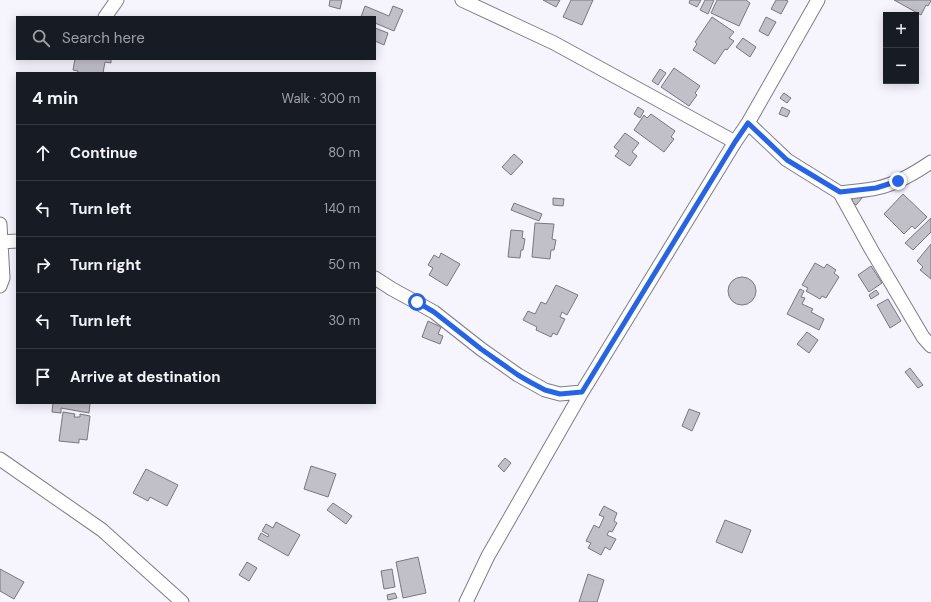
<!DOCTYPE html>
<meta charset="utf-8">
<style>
:root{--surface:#171b24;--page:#20242c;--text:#f1f3f6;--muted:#9ea1a6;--line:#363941}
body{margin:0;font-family:"DM Sans",sans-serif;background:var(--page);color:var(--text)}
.controls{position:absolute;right:12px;top:12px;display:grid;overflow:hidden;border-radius:0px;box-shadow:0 2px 10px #0003}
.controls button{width:36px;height:36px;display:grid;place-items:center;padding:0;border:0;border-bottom:1px solid var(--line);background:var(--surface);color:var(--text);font:20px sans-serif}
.stop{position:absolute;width:12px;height:12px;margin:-9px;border:3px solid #2563eb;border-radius:50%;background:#fff}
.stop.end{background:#2563eb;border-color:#fff;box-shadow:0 1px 4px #0008}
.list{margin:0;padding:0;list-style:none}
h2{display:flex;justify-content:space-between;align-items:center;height:52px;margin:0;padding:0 16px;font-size:17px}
h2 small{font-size:13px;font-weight:400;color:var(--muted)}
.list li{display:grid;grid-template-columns:26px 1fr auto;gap:12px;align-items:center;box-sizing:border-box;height:56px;padding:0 16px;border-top:1px solid var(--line)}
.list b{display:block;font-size:15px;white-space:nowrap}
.list em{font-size:13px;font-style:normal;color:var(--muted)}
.icon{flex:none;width:22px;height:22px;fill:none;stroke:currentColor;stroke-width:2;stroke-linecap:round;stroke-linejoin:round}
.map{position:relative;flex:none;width:931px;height:602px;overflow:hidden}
.search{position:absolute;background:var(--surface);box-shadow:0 2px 10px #0003;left:16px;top:16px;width:360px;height:44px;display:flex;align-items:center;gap:10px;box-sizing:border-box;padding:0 14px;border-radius:0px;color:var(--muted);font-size:15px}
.panel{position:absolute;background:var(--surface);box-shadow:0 2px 10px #0003;left:16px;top:72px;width:360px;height:332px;border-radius:0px}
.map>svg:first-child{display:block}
.building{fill:#c1c0c8;stroke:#79777f}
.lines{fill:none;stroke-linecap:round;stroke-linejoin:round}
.minor-casing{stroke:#7e7e86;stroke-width:15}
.minor{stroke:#fff;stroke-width:13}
.route{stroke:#2563eb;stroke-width:5}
</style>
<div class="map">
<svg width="931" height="602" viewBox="0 0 931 602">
<rect width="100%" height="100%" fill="#f6f5fe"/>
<path class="building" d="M330,0h12l-2,9 -11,-3z
M543,0h17l-4,7z
M571,0h22l-11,25 -19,-8z
M690,0h11l-4,7 -8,-4z
M705,0h9l-6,14 -8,-4z
M717,0h29l4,3 -11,23 -28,-13z
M776,0h9l3,1 -7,13 -10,-5z
M894,0h37v1l-3,5 -2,-1 -5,10z
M365,6l24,10 4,-10 10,4 -9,21 -19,-8v-6h-14z
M712,17l22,15 -5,6 5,3 -7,9 -2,-1 -10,15 -22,-14 4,-6 -2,-2z
M766,17l10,5 -8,14 -9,-5z
M375,28l13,5 -4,12 -9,-4z
M743,38l13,9 -6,10 -14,-10z
M75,59h36v4l-6,-1 -2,11h-26l1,-2 -5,-1z
M674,68l26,18 -5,7 2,2 -8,11 -28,-19z
M660,69l6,4 -8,12 -6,-4z
M784,93l7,5 -4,5 -7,-5z
M638,107l6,4 -4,7 -6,-4z
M782,107l8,4 -3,6 -8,-3z
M651,114l24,17 -4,6 3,2 -10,13 -30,-22 10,-15 3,3z
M625,133l14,10 -7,9 5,4 -7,10 -15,-10 4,-5 -5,-4z
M514,154l9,8 -12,13 -9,-8z
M858,193l5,4 -7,8 -5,-4z
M903,194l24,23 -12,12 -3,-3 -8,8 -20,-20z
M553,198l11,1 -1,7 -10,-1z
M514,203l28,11 -3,7 -28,-11z
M931,218v14l-18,18 -8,-7z
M535,223l19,1 -2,15 4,1 -2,10h-3l-1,9 -18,-2z
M511,230l12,1 -1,7 3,1 -2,11h-2l-1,8 -12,-1z
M931,244v35l-11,-9 3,-3 -6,-6z
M441,253l19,11 -13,22 -18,-11 4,-7 -5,-3 6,-10 5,3z
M815,263l9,5 3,-4 9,6 -2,3 5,4 -13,21 -4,-2 -2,3 -14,-8 2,-3 -6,-3z
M871,266l11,17 -13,9 -11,-17z
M728 291a14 14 0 1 1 28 0a14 14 0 1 1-28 0Z
M556,285l22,10 -11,20 -5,-3 -2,5 5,2 -8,16 -4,-2 -2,4 -15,-7 1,-3 -14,-7 5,-9 7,3 6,-12 5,2z
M800,289l4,2 -3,6 4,1 -3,6 11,5 -2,3 13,7 -5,11 -32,-16z
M876,290l3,4 -8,5 -2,-4z
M888,299l13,22 -11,7 -13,-23z
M428,321l13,6 -3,7 5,2 -3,8 -18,-7z
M807,332l11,8 -9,13 -12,-9z
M910,368l13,17 -5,3 -13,-16z
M53,403h37l-1,10 -28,-5v5l-9,-1z
M689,409l11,4 -8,18 -10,-5z
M63,412l12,2 -1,3h6v-3l10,2 -3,24 -8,-1v4l-20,-2z
M505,458l6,5 -7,9 -6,-6z
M311,466l25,8 -8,23 -24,-8z
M146,469l32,16 -11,21 -17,-9 -2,4 -15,-8z
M333,503l19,13 -6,8 -19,-14z
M604,506l13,7 -3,8 3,2 -5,9 -3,-1 -2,4 9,4 -6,11 -5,-3 -4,8 -13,-7 3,-5 -5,-2 8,-16 5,3 5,-11 -5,-2z
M725,520l26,10 -9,23 -26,-11z
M276,522l24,13 -12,21 -30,-17 3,-6 7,4 1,-2 -7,-4 4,-7 7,4z
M418,557l8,36 -23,5 -7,-36z
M247,562l10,6 -8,13 -10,-6z
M0,569l24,13 -10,17 -14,-8z
M392,569l3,18 -11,2 -3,-18z
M588,574l16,6 -7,22h-18z
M395,593l2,5 -9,2 -1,-5z"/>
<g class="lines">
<g class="minor-casing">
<path id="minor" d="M462,0l92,43 181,99
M105,17l12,-17
M748,123l39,37 53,33 31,56 52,88 8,9
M840,193c12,-2 25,-2 37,-5 20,-4 38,-15 54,-26
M0,224l3,54 -3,8
M1,242l16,-1
M375,278l17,11 42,23 47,37 37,26 27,15 15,4 22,-2
M0,459l102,71 80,72
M466,602l22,-46 94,-164 153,-250 13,-19 70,-123"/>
</g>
<use href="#minor" class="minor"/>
</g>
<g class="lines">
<path class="route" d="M417,302l17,10 47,37 37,26 12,7 15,8 15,4 22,-2 153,-250 13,-19 39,37 53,32 36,-4 22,-7"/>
</g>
</svg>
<div class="controls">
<button>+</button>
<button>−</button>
</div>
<div class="stop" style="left:417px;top:302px"></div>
<div class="stop end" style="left:898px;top:181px"></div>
<div class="search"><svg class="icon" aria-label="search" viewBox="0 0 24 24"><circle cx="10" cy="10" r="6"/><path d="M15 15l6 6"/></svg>Search here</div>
<section class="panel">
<h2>4 min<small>Walk · 300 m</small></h2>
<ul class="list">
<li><svg class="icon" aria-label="ahead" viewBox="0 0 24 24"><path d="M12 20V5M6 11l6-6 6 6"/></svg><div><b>Continue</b></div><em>80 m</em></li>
<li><svg class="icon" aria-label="left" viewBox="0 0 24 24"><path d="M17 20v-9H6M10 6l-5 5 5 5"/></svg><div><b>Turn left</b></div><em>140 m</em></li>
<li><svg class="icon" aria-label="right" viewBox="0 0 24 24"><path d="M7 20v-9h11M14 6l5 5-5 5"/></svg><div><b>Turn right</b></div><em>50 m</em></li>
<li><svg class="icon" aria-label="left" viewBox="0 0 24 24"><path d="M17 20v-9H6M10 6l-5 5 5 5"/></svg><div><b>Turn left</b></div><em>30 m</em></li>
<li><svg class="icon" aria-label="arrive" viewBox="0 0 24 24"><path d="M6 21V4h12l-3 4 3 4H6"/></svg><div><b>Arrive at destination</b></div></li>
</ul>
</section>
</div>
